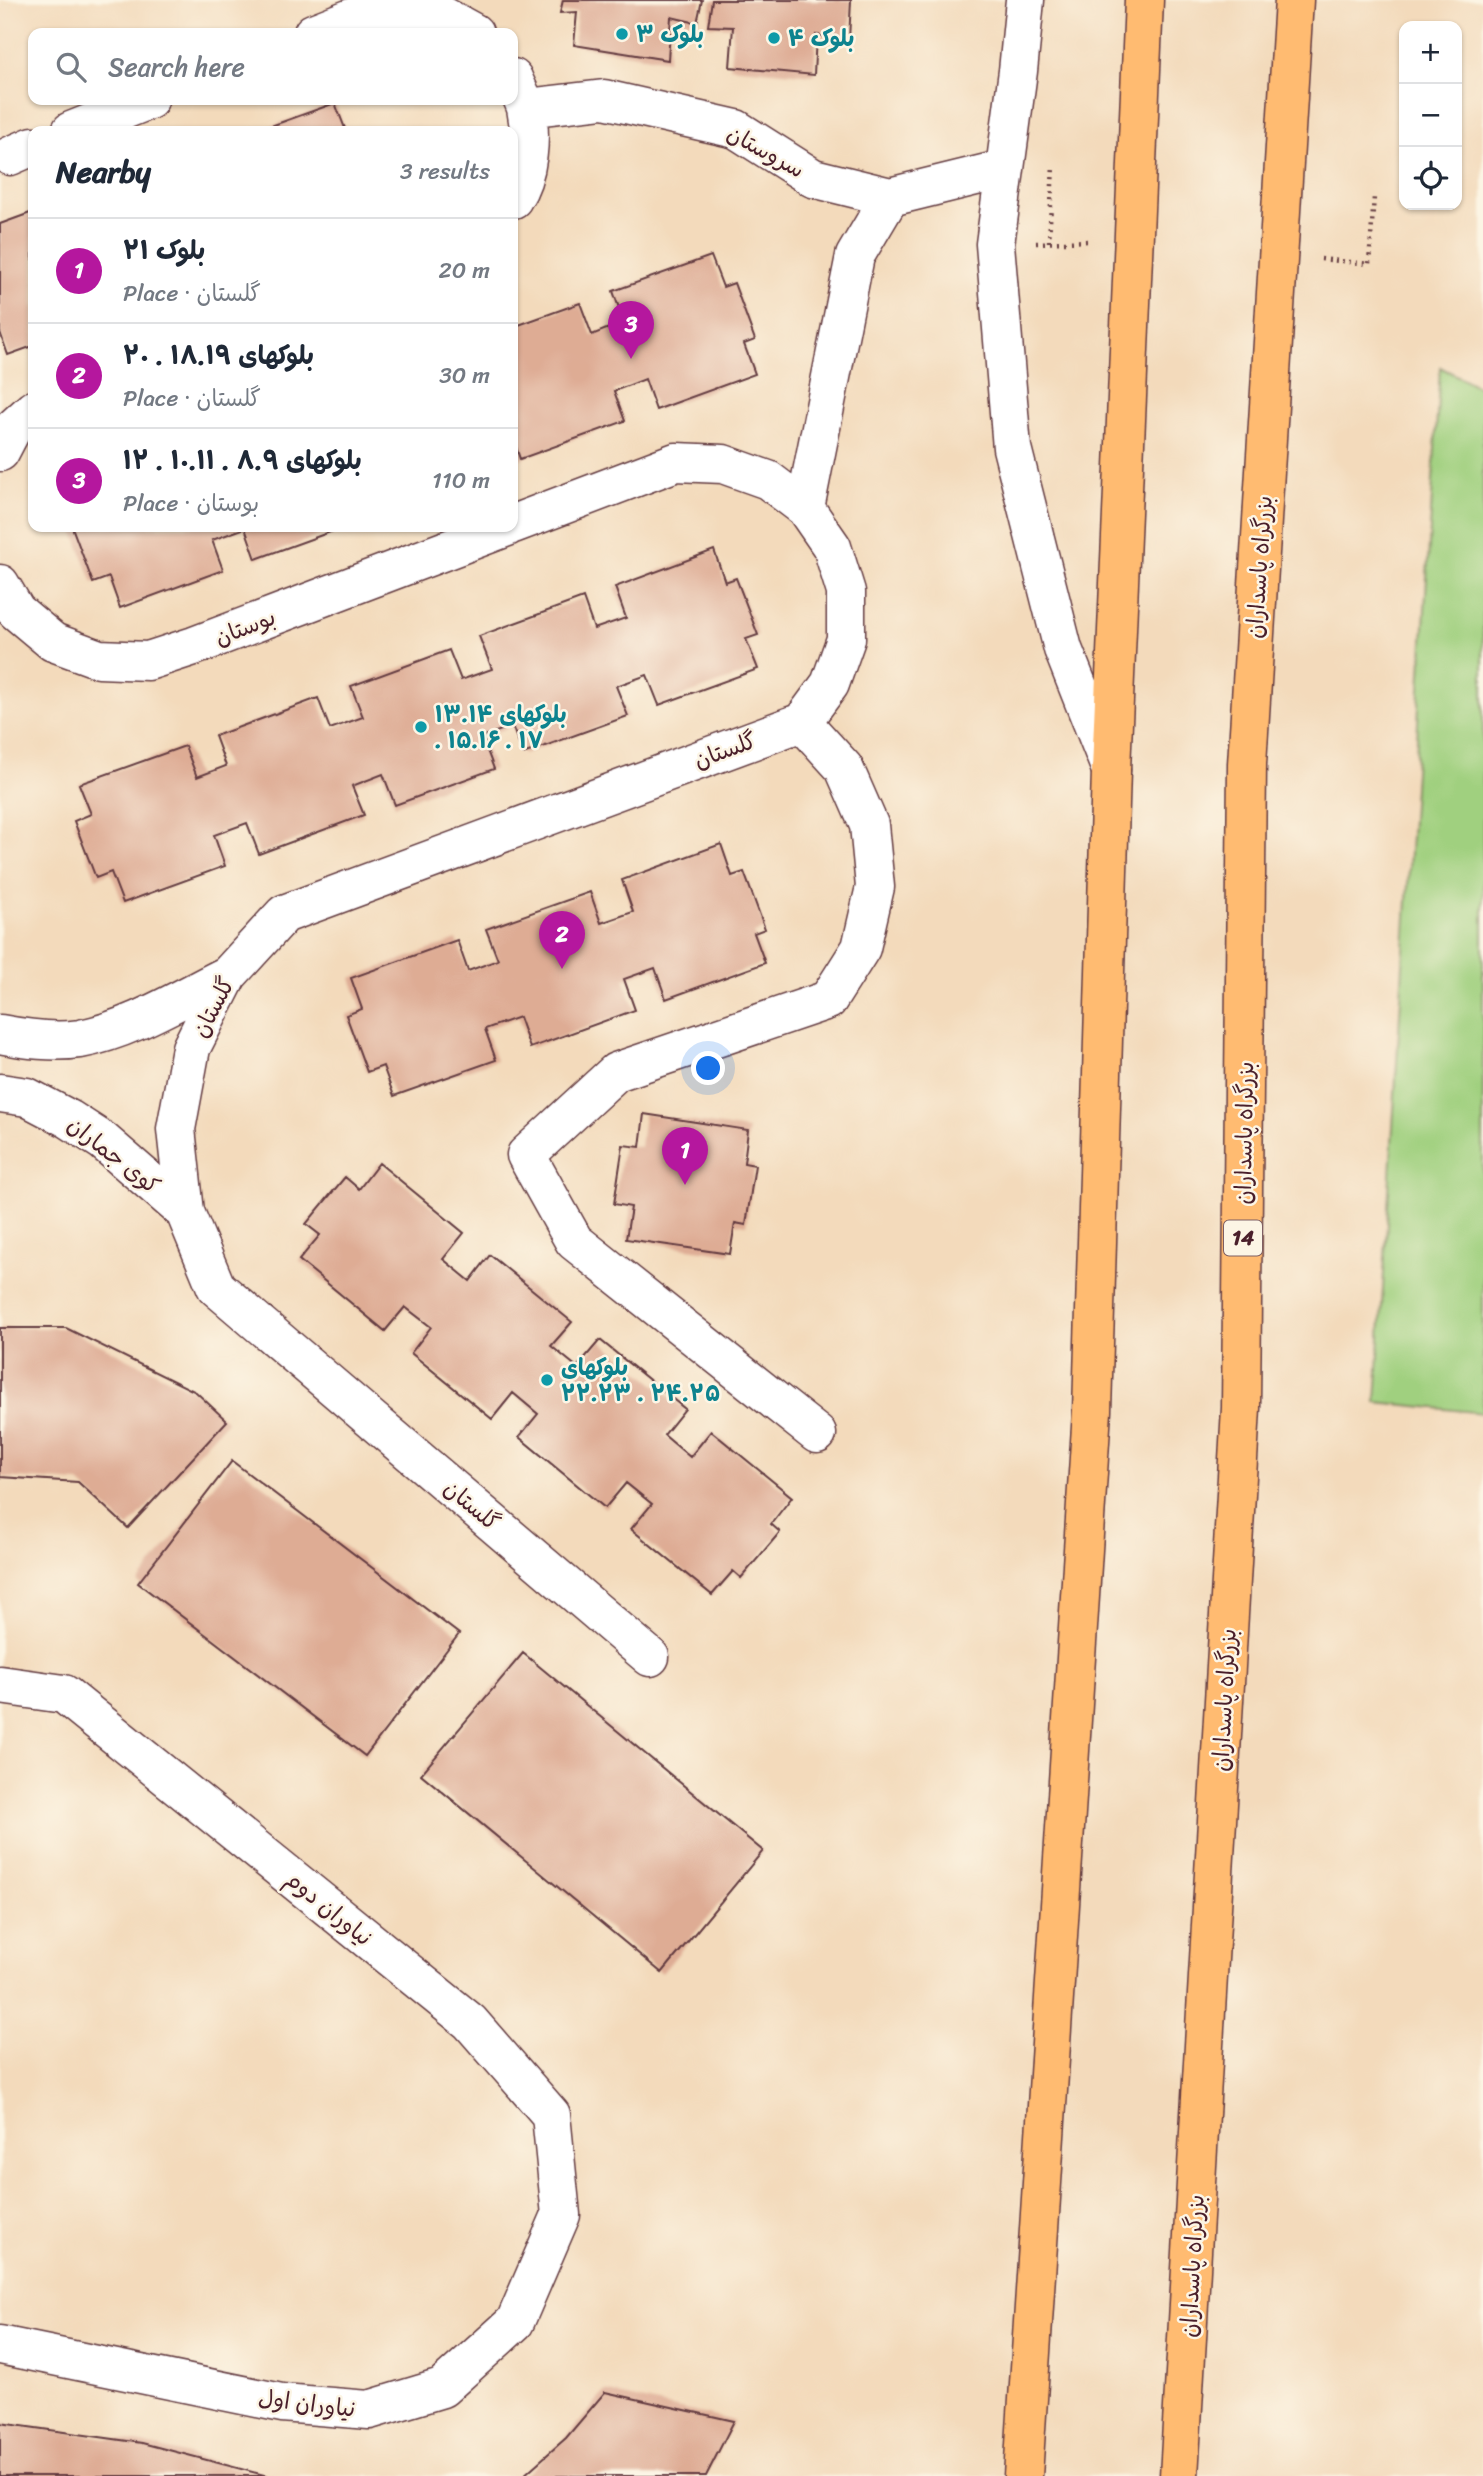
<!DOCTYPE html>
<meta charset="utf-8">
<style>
:root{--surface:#fff;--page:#f2f2f3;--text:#1f2937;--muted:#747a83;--line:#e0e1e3;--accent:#b5179e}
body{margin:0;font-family:Sriracha,"Playpen Sans Arabic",sans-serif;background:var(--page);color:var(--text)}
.controls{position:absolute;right:21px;top:21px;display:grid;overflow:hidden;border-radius:14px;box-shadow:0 2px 5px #0004}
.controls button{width:63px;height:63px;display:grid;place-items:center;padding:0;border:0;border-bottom:2px solid var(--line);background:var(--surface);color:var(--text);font:35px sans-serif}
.you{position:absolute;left:709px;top:1069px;width:24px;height:24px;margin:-18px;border:5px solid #fff;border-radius:50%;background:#1a73e8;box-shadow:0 0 0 10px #1a73e833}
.badge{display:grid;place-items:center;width:46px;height:46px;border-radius:50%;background:var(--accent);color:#fff;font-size:23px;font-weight:700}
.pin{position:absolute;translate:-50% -58px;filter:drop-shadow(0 2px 4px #0008)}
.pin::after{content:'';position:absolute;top:37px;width:24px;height:21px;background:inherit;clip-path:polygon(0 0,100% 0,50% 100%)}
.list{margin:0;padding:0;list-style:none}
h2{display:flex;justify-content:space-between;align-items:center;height:91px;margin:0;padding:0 28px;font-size:30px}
h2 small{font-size:23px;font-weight:400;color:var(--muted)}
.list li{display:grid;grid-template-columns:46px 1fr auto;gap:21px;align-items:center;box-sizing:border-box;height:105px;padding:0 28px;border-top:2px solid var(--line)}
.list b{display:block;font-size:26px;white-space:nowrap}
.list p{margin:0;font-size:23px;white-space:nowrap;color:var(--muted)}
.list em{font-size:23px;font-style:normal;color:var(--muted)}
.icon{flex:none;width:38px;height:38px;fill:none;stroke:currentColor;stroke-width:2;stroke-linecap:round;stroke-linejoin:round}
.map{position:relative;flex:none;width:1483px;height:2476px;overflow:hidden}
.search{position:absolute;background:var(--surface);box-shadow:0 2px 5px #0004;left:28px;top:28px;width:490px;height:77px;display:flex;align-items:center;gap:18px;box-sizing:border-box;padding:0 24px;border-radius:14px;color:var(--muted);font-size:26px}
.panel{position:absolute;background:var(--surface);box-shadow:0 2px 5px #0004;left:28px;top:126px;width:490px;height:406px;border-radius:14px}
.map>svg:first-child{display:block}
.green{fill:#a0d07f;stroke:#757855;stroke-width:2}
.building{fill:#deac94}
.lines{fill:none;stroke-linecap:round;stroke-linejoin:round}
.minor-casing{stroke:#633b41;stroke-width:41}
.highway-casing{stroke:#633b41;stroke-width:41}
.path{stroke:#633b41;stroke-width:4.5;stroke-dasharray:2 5;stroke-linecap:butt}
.minor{stroke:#fff;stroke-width:38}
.highway{stroke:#ffbb71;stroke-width:38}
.culture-dot{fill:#0f9aa8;stroke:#fcf5e5;stroke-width:2.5}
.labels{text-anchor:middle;stroke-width:5;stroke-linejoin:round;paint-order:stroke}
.shield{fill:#fcf5e5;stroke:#7f5f63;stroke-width:2}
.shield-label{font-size:21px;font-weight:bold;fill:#4a1f2b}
.culture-label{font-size:23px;font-weight:bold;fill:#0d838f;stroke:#fcf5e5;text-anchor:start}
.street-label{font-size:23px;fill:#4a1f2b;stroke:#fcf5e5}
</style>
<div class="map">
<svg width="1483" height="2476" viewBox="0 0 1483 2476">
<rect width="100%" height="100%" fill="#fcf5e5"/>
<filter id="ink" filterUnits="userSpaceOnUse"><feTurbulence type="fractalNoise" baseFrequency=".0143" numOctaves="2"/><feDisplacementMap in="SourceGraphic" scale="14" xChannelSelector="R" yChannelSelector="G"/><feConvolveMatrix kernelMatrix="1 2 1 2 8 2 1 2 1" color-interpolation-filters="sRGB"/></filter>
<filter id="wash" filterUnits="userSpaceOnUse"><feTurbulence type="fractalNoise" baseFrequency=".00686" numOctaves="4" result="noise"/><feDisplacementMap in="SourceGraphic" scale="28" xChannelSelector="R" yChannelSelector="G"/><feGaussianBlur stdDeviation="1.57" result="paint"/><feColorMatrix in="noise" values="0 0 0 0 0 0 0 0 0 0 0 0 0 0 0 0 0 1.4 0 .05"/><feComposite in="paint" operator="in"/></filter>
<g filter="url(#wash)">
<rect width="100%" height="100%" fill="#f3dabb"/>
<path class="green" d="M1440,367l43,22v1024l-107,-11z"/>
<g id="blocks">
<path class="building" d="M563,0h139l-5,23 -26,-6 -3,43 -94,-15 3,-33 -17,1z
M712,0h139l-2,40 -33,-5 -2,40 -84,-8 3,-40 -25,-1z
M335,103l11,28h-89z
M33,212v134l-25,9 -8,-23v-108z
M711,256l12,31 11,-4 21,57 -11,4 11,30 -99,36 -11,-31 -31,12 11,30 -105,38 -7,-21v-111l67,-24 12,32 32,-13 -11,-31z
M72,527h272l-88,32 -11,-31 -33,12 11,30 -103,38 -11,-31 -16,6z
M714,550l11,32 11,-4 22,57 -12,4 12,30 -99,36 -12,-30 -31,11 12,30 -105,38 -11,-28 -30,11 12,32 -99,36 -12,-31 -31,12 12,29 -105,39 -12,-31 -33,12 11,31 -102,37 -12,-31 -15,6 -22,-57 17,-7 -12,-30 106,-38 12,31 29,-11 -11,-30 103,-38 12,31 33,-12 -12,-31 98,-36 12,30 31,-11 -13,-33 104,-38 11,31 32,-11 -11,-31z
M721,844l11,32 12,-4 21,57 -11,4 11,30 -99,36 -11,-31 -31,11 11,31 -105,38 -11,-31 -34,12 11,31 -102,36 -11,-30 -16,6 -21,-57 16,-6 -11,-31 106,-38 11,31 30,-11 -12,-31 104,-37 11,31 32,-11 -11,-32z
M644,1114l104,16 -4,33 11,2 -9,60 -11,-2 -5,31 -104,-15 5,-32 -17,-3 9,-59 17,2z
M379,1163l85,70 -21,26 27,22 20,-26 82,67 -21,24 26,21 23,-27 85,69 -21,26 26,22 21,-26 81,66 -21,27 9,8 -39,46 -8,-7 -21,24 -81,-66 21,-25 -26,-21 -21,25 -86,-71 19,-23 -25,-21 -21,26 -81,-66 20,-26 -26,-20 -20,24 -86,-71 21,-25 -14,-11 39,-47 14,12z
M0,1328h66l130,64 31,29 -99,107 -50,-46 -78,-5z
M232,1461l227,173 -94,122 -227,-173z
M523,1653l240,198 -101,122 -241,-199z
M605,2392l129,29 -28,55h-183l43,-38z
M0,2423l142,20 126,33h-268z"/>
</g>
</g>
<g filter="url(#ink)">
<use href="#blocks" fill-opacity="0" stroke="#633b41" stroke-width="2"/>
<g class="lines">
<g class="minor-casing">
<path id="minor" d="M1025,0l-7,71 -23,173 17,204 51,201 48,121
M313,33l46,-18 42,-6 42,7 31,17
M513,78c4,10 10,20 13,30 6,28 3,67 -13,91
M526,108l78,-9 132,30 77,49 77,19 -35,59 -50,252
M71,131l78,-31
M10,156l23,-10
M890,197l114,-28
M0,452l12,-23 21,-19
M513,524l163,-62 47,2 45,16 37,28 27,39 14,45v47l-16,45 -28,38 -518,192 -56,61 -37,73 -15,81 9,83 31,75 434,370
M0,584l16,27 37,31 46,17 49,2 46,-15 313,-119
M802,722l42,46 25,57 6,62 -14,61 -33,52 -212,72 -90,83 48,86 243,193
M0,1034c26,5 53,9 80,5 50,-9 103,-42 148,-64
M0,1093l27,4 42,22 34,22 82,71
M0,1685l64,9 406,328 81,93 10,100 -46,107 -73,66 -73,22 -87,-7 -282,-58"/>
</g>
<g class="highway-casing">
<path id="highway" d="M1023,2476l69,-1065 19,-641 33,-770
M1179,2476l62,-1068 6,-644 47,-764"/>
</g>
<path class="path" d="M1049,242l4,-76
M1036,243l54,-2
M1321,259l48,5 5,-67"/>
<use href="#minor" class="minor"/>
<use href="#highway" class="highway"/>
</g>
</g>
<g class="culture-dot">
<circle cx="622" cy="34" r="7"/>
<circle cx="774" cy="38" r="7"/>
<circle cx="421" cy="727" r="7"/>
<circle cx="547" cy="1380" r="7"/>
</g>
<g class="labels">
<rect class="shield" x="1224" y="1220.5" width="38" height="35" rx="5"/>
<g class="shield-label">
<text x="1243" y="1245">14</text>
</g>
<g class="culture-label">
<text x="636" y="42">بلوک ۳</text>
<text x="788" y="46">بلوک ۴</text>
<text x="435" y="722">بلوکهای ۱۳.۱۴<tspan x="435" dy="26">. ۱۵.۱۶ . ۱۷</tspan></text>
<text x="561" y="1375">بلوکهای<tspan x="561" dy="26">۲۲.۲۳ . ۲۴.۲۵</tspan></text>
</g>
<g class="street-label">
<text transform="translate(766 151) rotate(29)" y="8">سروستان</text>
<text transform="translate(1259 567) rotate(-86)" y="8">بزرگراه پاسداران</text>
<text transform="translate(245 627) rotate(-21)" y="8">بوستان</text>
<text transform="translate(725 750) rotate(-20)" y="8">گلستان</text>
<text transform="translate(213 1007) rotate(-62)" y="8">گلستان</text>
<text transform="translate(1244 1133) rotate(-89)" y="8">بزرگراه پاسداران</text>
<text transform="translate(114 1155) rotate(38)" y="8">کوی جماران</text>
<text transform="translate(472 1505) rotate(40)" y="8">گلستان</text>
<text transform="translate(1224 1700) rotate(-87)" y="8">بزرگراه پاسداران</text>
<text transform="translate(329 1908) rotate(39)" y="8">نیاوران دوم</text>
<text transform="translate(1192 2266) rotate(-87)" y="8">بزرگراه پاسداران</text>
<text transform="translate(307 2403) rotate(7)" y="8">نیاوران اول</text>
</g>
</g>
</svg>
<div class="controls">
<button>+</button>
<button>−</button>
<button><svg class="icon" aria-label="locate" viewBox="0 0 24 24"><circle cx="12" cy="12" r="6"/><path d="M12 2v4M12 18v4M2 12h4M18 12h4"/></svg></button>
</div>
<div class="you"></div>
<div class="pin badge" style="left:685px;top:1185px">1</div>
<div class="pin badge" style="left:562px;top:969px">2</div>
<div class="pin badge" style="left:631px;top:359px">3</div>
<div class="search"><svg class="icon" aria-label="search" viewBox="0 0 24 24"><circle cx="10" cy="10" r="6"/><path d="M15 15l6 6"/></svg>Search here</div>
<section class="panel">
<h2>Nearby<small>3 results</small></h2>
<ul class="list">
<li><span class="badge">1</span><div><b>بلوک ۲۱</b><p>Place · گلستان</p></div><em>20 m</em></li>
<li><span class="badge">2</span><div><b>بلوکهای ۱۸.۱۹ . ۲۰</b><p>Place · گلستان</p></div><em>30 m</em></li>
<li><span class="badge">3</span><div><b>بلوکهای ۸.۹ . ۱۰.۱۱ . ۱۲</b><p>Place · بوستان</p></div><em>110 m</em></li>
</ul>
</section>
</div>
